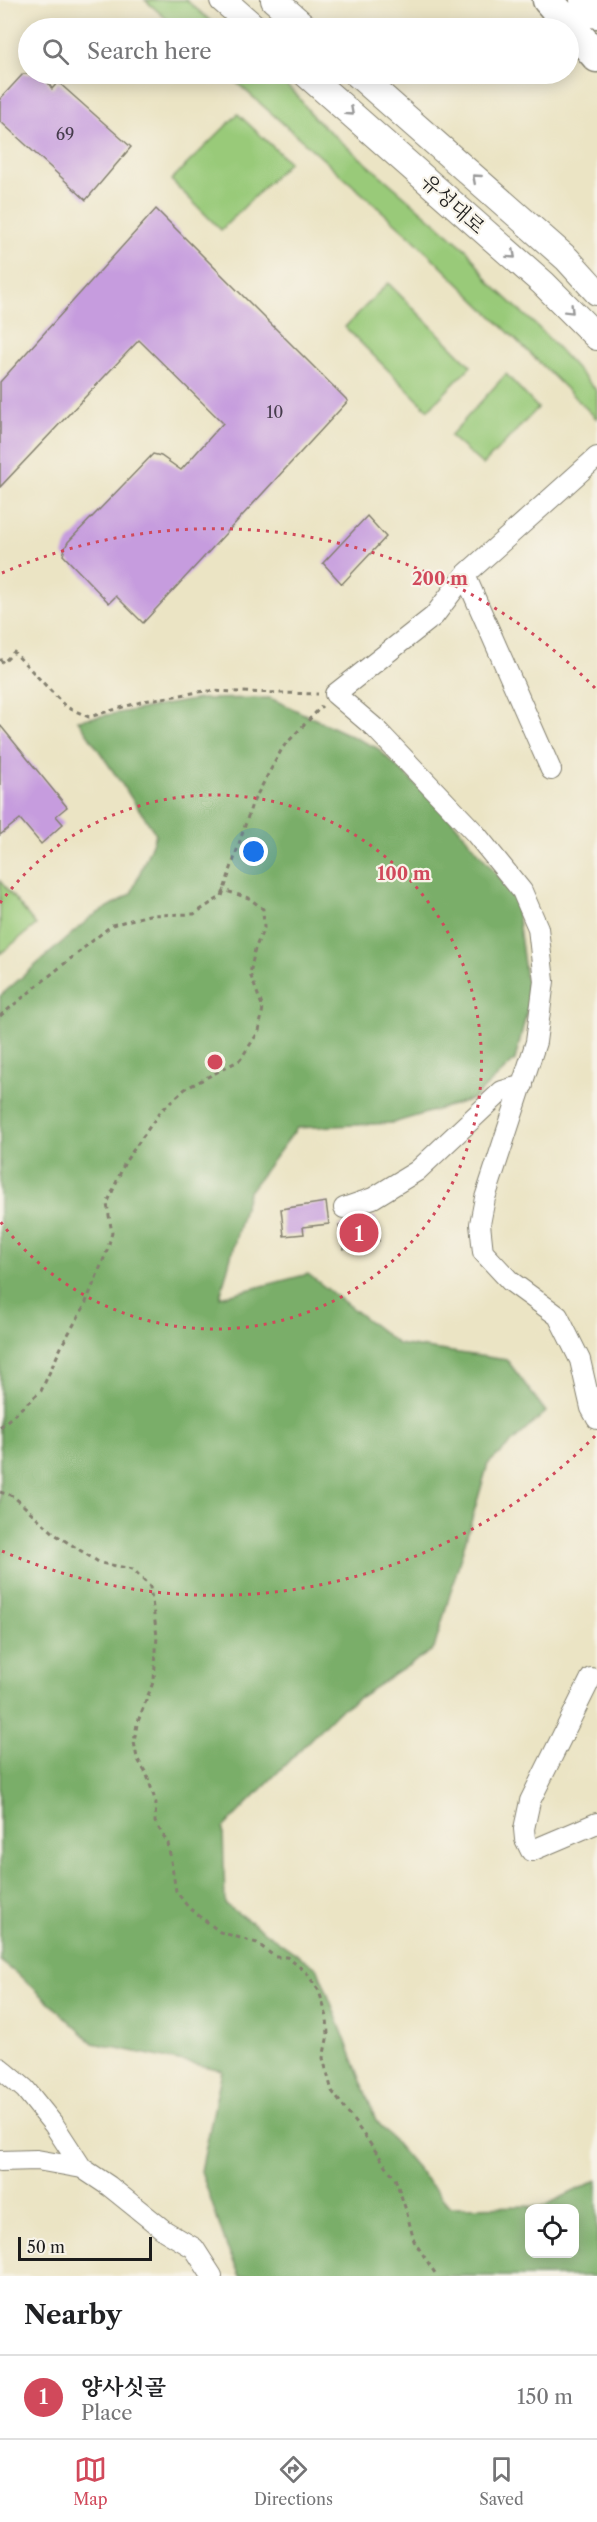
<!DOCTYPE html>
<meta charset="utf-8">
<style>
:root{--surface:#fff;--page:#f6f6f6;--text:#202124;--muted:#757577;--line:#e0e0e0;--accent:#d1495b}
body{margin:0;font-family:"Libre Caslon Text","Noto Serif KR",serif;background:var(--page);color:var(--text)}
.controls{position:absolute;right:18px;bottom:18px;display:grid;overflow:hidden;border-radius:12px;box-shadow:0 3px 15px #0003}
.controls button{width:54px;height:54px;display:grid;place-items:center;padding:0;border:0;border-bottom:2px solid var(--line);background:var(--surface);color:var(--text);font:30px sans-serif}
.scale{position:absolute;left:18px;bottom:15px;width:134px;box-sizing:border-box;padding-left:6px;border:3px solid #1c1c1c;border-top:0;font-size:16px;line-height:21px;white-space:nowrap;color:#1c1c1c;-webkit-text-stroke:4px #f7f3e8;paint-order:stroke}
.you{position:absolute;left:254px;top:852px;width:21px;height:21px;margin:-15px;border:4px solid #fff;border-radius:50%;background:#1a73e8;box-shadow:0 0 0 9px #1a73e833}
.badge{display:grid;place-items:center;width:39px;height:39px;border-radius:50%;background:var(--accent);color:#fff;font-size:20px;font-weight:700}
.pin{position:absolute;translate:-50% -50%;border:3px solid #fff;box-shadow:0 2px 6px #0006}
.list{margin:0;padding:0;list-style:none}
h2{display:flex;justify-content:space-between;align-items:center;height:78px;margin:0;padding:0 24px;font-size:26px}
h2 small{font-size:20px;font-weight:400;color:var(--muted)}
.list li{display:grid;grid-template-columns:39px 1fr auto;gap:18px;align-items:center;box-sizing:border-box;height:84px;padding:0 24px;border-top:2px solid var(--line)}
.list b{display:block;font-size:22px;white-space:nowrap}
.list p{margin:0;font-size:20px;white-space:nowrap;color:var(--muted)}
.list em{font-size:20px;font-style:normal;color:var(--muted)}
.icon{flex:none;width:33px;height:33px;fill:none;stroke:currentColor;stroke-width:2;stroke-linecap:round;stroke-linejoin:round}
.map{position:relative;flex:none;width:597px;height:2276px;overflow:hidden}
.search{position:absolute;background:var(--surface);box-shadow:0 3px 15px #0003;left:18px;right:18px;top:18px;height:66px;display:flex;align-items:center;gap:15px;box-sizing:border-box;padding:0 21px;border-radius:33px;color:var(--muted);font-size:22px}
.sheet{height:162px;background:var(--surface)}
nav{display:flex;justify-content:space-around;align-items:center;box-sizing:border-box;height:84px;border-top:2px solid var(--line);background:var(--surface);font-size:16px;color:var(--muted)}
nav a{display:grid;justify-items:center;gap:3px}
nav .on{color:var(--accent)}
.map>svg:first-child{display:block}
.green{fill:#99ca79;stroke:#5a734a;stroke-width:1.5}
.forest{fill:#7aae69;stroke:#4b6542;stroke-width:1.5;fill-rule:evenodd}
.building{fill:#c69cde}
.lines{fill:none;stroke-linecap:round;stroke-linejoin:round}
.minor-casing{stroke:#848070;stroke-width:22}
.major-casing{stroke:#848070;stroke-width:28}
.highway-casing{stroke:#848070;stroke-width:33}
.path{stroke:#848070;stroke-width:3;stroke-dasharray:4.5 4.5;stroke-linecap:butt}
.minor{stroke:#fff;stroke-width:20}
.major{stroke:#fff;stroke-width:26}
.highway{stroke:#fff;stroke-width:30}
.oneway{stroke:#999}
.ring{fill:none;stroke:#d1495b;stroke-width:3;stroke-dasharray:3 6}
.labels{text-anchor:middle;stroke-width:4.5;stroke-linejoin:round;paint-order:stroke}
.number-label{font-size:16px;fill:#463c4c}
.street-label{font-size:20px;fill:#1c1c1c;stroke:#f7f3e8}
.centre{fill:#d1495b;stroke:#f7f3e8;stroke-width:3}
.ring-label{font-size:18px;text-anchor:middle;font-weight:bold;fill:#d1495b;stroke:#f7f3e8;stroke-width:4.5;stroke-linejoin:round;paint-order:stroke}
</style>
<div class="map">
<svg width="597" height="2276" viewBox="0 0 597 2276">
<rect width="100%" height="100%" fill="#f7f3e8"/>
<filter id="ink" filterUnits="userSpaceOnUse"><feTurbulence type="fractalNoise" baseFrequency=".0167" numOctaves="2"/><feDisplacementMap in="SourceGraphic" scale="12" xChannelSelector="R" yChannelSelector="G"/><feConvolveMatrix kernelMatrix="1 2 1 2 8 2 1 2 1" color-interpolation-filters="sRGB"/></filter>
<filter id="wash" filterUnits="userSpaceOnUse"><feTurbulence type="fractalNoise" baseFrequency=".008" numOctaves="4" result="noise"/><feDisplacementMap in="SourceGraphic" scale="24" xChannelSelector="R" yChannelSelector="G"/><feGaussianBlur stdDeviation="1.35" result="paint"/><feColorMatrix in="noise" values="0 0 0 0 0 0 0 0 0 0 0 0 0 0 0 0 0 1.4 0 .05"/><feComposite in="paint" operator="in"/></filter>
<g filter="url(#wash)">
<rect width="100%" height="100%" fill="#ebe4c4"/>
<path class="green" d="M145,0h41l33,28h-42z
M227,74h45l24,20 18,24 154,133 22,32 51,47 56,61v28l-186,-182z
M238,114l51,48 -68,68 -50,-50z
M388,283l83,83 -43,44 -83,-83z
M506,374l32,34 -55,57 -33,-29z
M0,881l36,44 -36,29z"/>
<path class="forest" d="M270,698l107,50 69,65 69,83 14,107 -14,57 -42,39 -80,24 -96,5 -49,65 -28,104 88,-23 90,70 109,16 39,52 -58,52 -54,185 -97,63 -114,116 2,76 93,65 58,151 74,87 94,-1 53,-26v96h-357l-14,-31 -25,-74 21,-101 -129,-27 -68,-63 -25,-19v-965l91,-79 40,-23 25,-60 -78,-114 121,-21zM530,2208h44v46h-44z"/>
<g id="blocks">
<path class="building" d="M23,74h20l9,15 6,-7 73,65 -45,53 -86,-79v-22z
M156,209l192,192 -205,222 -27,-27 -7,7 -46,-48 2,-7 3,-6 85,-88 8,2 20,14 42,-47 -84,-83 -139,147v-105z
M367,516l19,21 -44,47 -19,-21z
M0,725l67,82 -11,9 7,8 -22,20 -21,-25 -20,16z
M326,1202l3,22 -26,3 1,7 -20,2 -3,-27z
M375,1217l4,24 -36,8 -4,-23z"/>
</g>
</g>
<g filter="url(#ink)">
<use href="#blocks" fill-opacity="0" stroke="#848070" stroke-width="1.5"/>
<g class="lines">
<g class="minor-casing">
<path id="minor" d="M597,457l-132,118 -31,41 -99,78 40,34 100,105 47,58 16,37 6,53 -8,61 -51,156 -5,26 3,28 27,29 48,35 22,44 11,48 6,11
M465,575l86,195
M344,1208l29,-10 44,-27 85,-80 21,-6
M591,1678l-61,123 -6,28 1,10 6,12 66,-28
M0,2068l25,21 29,36 28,43 27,18 56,45 29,17 18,28
M0,2161l37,-1 45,8"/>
</g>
<g class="major-casing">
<path id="major" d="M223,0l32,28
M274,0l32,28
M306,74l237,209 54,54
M357,74l210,185 30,33"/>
</g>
<g class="highway-casing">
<path id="highway" d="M548,0l49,57
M585,0l12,13"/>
</g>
<path class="path" d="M0,659l3,4 11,-11 52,55 23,10 55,-16 61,-10 113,3
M0,1016l112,-91 37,-10 45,-1 28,-18 30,-92 31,-57 39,-41
M0,1427l41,-36 22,-48 21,-36 23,-56 5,-18 -5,-29 18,-42 35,-50 25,-23 55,-29 19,-29 4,-23 -13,-34 5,-25 9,-21 -1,-19 -14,-11 -26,-8
M0,1492l13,4 43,39 44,28 33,6 17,18 7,49 -3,44 -17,44 -3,18 3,16 10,17 9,28 -1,19 13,21 8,48 12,16 32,25 37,11 18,14h12l19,15 13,19 8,26 1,18 -5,23 9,33 63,87 11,32 8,31 23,35"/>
<use href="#minor" class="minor"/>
<use href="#major" class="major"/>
<use href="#highway" class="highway"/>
</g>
<defs><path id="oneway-chevron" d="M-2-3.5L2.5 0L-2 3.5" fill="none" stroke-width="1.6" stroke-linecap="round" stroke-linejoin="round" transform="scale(1.5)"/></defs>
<g class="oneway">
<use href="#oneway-chevron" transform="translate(350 112) rotate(42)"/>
<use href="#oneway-chevron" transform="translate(476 178) rotate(-139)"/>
<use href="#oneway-chevron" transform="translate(512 255) rotate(42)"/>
<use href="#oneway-chevron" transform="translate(570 310) rotate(45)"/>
</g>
</g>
<g class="ring">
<path d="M0 903A267 267 0 1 1 0 1221"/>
<path d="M595 1436A533 533 0 0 1 2 1551M2 573A533 533 0 0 1 595 688"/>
</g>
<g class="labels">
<g class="number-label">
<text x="65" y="140">69</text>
<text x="275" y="418">10</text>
</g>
<g class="street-label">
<text transform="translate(453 204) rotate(42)" y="7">유성대로</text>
</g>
</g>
<circle cx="215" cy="1062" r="9" class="centre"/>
<g class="ring-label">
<text x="440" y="585">200 m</text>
<text x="404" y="880">100 m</text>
</g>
</svg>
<div class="controls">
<button><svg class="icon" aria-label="locate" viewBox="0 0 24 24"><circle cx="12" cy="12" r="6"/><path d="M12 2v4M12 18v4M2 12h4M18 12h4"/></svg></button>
</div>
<div class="scale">50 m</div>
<div class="you"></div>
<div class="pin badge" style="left:359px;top:1233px">1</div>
<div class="search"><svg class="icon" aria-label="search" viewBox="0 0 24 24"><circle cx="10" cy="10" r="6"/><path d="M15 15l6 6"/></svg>Search here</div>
</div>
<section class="sheet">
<h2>Nearby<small></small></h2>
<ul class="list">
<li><span class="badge">1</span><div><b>양사싯골</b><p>Place</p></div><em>150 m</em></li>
</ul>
</section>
<nav>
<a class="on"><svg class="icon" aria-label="map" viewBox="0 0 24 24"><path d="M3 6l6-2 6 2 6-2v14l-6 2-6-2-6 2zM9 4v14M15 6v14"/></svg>Map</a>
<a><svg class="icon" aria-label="directions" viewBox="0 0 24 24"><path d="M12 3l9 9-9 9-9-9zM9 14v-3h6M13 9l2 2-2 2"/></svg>Directions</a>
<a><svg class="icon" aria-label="saved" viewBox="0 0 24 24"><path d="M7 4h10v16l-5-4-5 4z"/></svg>Saved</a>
</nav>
